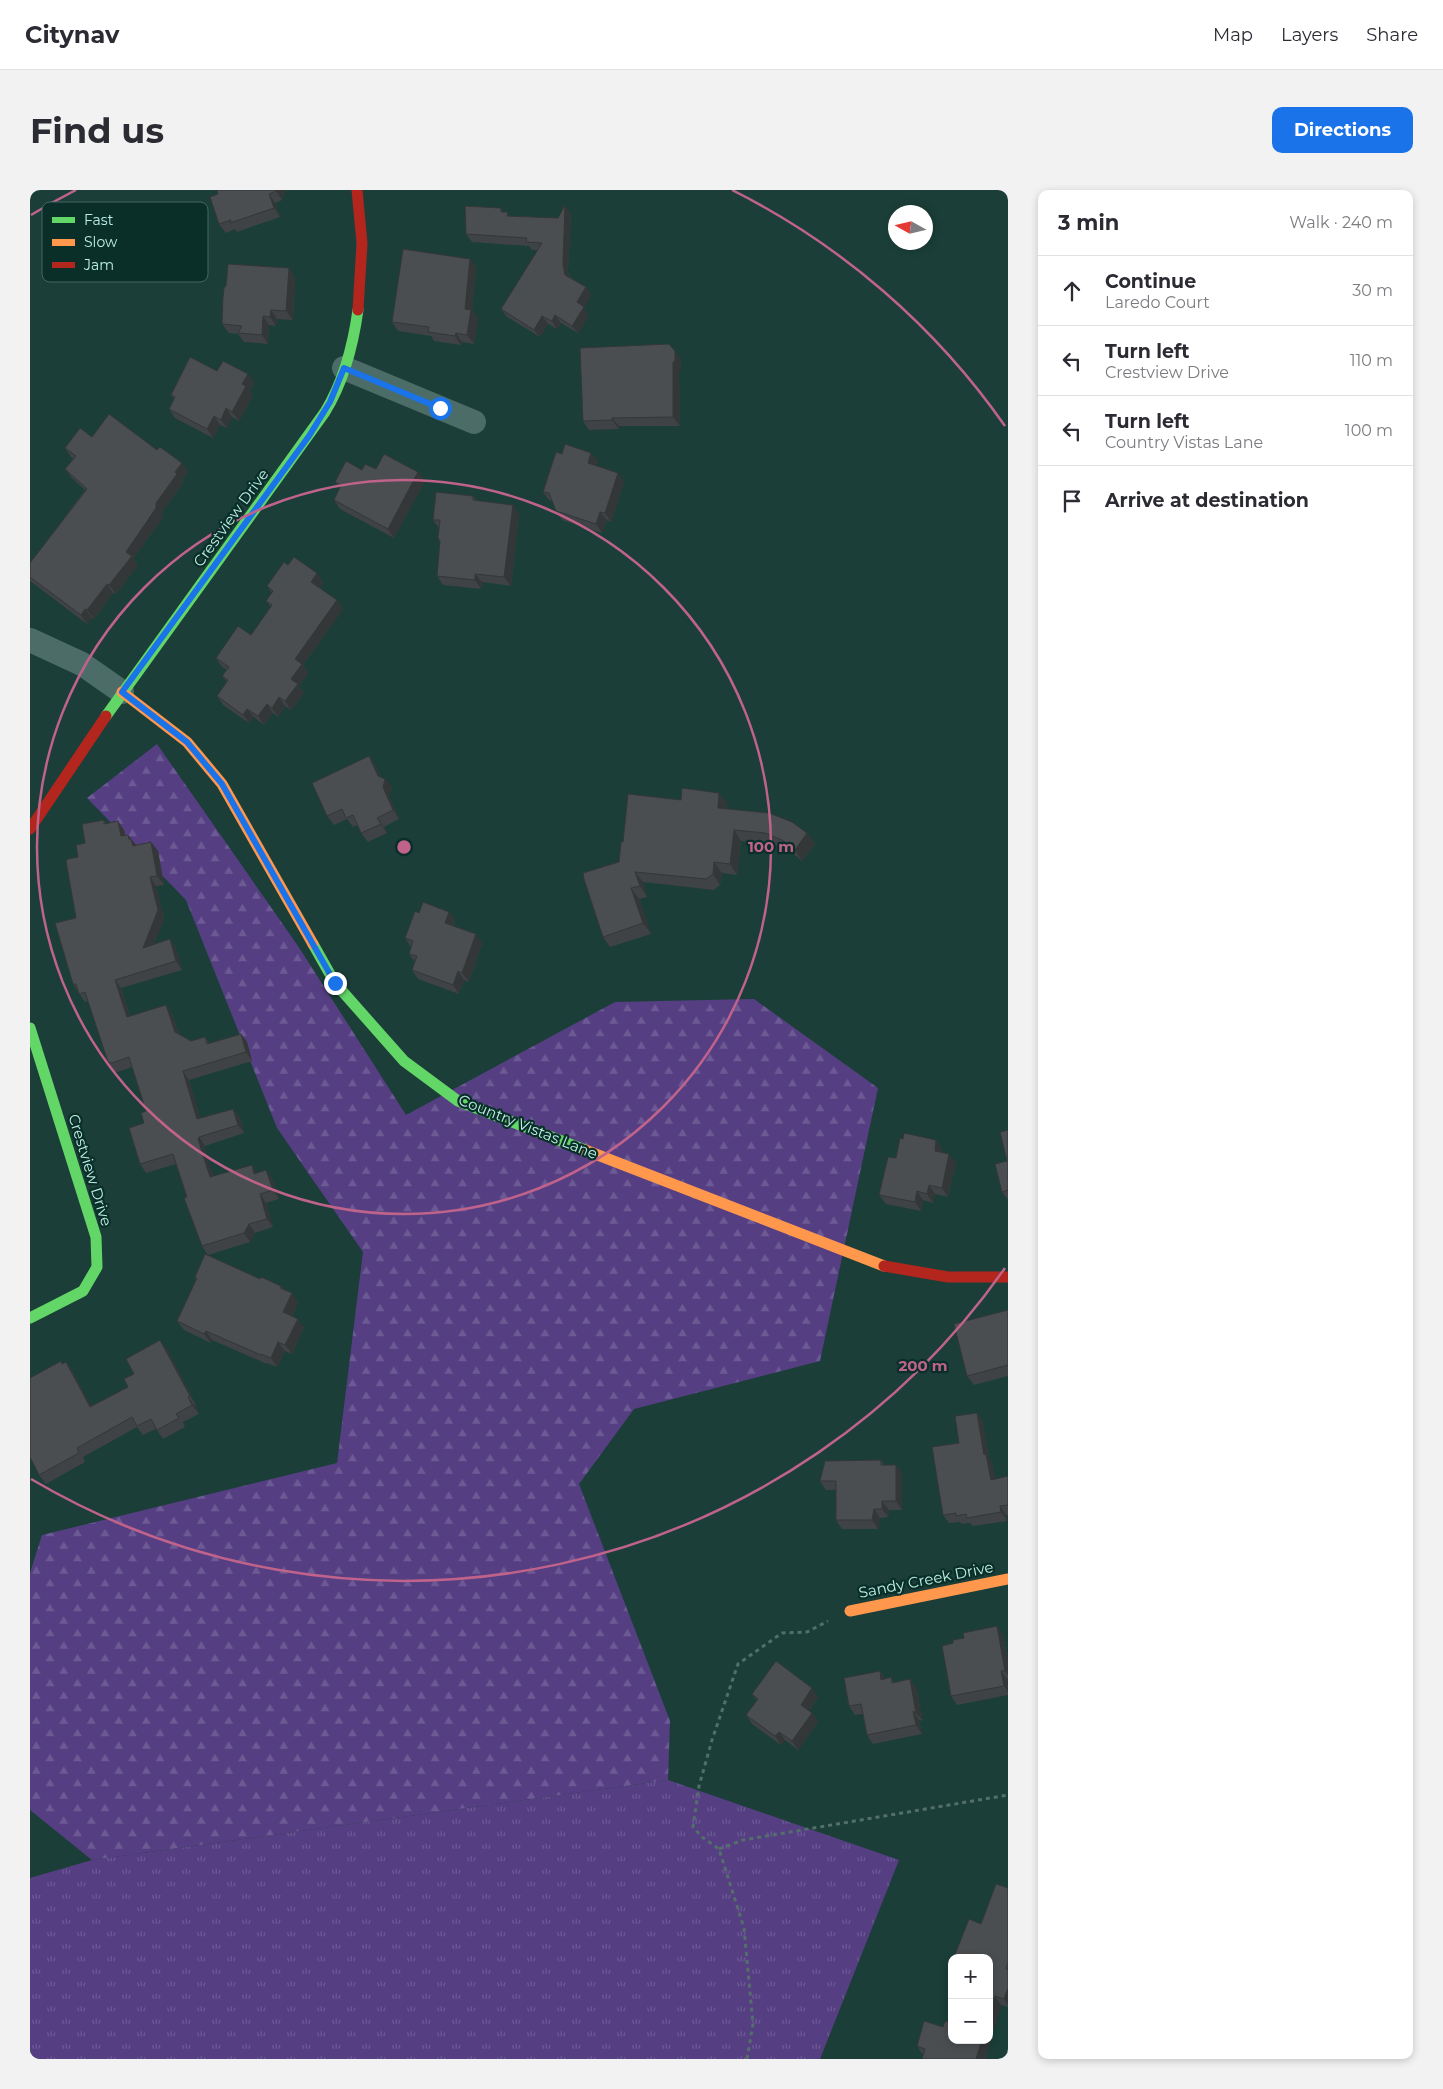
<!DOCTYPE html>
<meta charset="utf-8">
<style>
:root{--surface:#fff;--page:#f2f2f3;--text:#2b2b33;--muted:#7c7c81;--line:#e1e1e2;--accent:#1a73e8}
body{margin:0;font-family:Montserrat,sans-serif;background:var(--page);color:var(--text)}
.controls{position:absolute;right:15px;bottom:15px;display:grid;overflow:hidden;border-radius:10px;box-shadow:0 2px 8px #0003}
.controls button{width:45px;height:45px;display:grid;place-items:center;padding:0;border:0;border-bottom:1px solid var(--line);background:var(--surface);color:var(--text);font:25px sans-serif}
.compass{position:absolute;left:858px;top:15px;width:45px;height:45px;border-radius:50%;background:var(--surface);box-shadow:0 2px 8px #0003;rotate:278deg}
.stop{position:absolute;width:15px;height:15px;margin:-11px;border:4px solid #1a73e8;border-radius:50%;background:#fff}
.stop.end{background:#1a73e8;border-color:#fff;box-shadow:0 1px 5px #0008}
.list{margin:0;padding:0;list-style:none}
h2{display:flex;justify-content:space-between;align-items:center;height:65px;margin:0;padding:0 20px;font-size:21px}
h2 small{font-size:16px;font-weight:400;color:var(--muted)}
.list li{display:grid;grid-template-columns:32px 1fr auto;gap:15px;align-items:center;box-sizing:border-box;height:70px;padding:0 20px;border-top:1px solid var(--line)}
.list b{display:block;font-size:19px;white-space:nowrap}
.list p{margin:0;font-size:16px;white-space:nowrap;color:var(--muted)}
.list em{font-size:16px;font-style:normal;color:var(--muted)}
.icon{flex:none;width:28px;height:28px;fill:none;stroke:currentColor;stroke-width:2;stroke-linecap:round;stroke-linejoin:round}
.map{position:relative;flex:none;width:978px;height:1869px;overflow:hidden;border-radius:10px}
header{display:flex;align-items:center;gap:30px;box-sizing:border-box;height:70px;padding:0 25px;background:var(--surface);border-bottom:1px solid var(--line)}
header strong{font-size:24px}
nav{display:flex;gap:28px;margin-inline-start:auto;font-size:18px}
.intro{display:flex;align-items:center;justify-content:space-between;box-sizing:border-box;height:120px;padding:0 30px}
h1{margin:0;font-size:35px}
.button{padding:12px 22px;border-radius:10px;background:var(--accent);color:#fff;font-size:18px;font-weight:700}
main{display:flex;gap:30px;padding:0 30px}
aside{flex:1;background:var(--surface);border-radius:10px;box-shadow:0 2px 8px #0003}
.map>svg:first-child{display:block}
.grass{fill:url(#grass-tufts)}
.forest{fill:url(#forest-firs)}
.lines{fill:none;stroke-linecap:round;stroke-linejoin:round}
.path{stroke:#536f6a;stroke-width:3;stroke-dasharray:4 4;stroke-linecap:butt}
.street{stroke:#4c6c67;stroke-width:24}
.fast{stroke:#63d668;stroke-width:11}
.slow{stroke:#ff974d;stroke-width:11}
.jam{stroke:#b3261e;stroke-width:11}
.wall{fill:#404345}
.shaded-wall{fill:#343738}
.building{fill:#4b4e50;stroke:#343738}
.route{stroke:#1a73e8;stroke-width:6}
.ring{fill:none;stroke:#c0638b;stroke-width:2.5}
.labels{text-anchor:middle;stroke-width:4.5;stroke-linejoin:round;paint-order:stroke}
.street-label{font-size:15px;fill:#bdefe4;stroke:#0a2f29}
.key{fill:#0a2f29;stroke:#406961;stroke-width:1}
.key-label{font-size:14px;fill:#bdefe4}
.centre{fill:#c0638b;stroke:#0a2f29;stroke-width:2.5}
.ring-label{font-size:15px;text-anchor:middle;font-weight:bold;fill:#c0638b;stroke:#0a2f29;stroke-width:4.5;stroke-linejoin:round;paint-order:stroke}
</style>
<header>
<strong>Citynav</strong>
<nav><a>Map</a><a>Layers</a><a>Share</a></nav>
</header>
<div class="intro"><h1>Find us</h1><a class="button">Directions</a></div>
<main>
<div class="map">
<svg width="978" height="1869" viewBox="0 0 978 1869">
<defs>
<pattern id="grass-tufts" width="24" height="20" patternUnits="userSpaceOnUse" patternTransform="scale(1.25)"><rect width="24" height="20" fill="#563e83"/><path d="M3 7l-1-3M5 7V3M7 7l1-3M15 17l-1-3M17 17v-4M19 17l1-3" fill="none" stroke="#6c5a94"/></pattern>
<pattern id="forest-firs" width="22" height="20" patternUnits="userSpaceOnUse" patternTransform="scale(1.25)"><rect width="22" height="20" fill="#563e83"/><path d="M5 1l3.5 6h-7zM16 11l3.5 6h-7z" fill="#6c5a94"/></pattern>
</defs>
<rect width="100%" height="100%" fill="#1b3e38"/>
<path class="grass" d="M638,1590l231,80 -79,199h-790v-181l62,-18z"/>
<path class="forest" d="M127,554l141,202 108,169 209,-113 139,-3 124,89 -58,273 -186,48 -55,75 91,237 -2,59 -576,80 -62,-50v-237l12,-38 295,-72 26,-211 -86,-124 -91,-228 -99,-102z"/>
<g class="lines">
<path class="path" d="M689,1659l24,-9 265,-45
M717,1869l6,-35 -9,-96 -25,-79 -17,-12 -9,-10 6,-41 13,-46 26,-76 44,-31 25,-1 21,-11"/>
<path class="street" d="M314,178l130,54
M0,450l52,24 40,28"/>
<path class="fast" d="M76,526l219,-304c19,-31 28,-66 33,-102
M283,754l22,39 69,78 54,40 127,49
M0,838l66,209 1,30 -14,24 -53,27"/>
<path class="slow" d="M92,502l65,50 35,42 91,160
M555,960l299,116
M820,1421l158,-32"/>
<path class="jam" d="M327,0l5,53 -4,67
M0,639l76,-113
M854,1076l64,11h60"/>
</g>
<path class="wall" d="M187,0h69l-4,10 -7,3 5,14 -43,15 -2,-3 -9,4 -7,-9 -1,-30z
M471,18l2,4 7,4 48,2 13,-5 -3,59 2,5 16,10 5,8 -7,13 5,7 -11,18 -17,-10 -4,6 -9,-5 -8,13 -33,-20 -6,-8 37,-59h-6l-3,-4 -57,-4 -6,-8z
M440,69l6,9 -4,42 6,9 -4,25 -12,-2 -1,3 -27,-4 -3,-5 -33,-5 -6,-9z
M259,78l6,9 -2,43 -16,-1 -1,7 -7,-1 -1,19 -24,-2 -6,-8 -9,-1 -7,-9z
M645,161l6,9v9l-2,3 1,54h-61v3l-30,1 -6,-9z
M187,181l31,3 6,9 -4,8 3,4 -14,26 -7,-4 -5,11 -7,-3 -7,13 -38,-20 -6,-9 5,-10 -3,-4z
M62,247l65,13 25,13 6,9 -6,8 1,3 -21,29 1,5 -30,42 5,6 -22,29 -3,-1 -19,26 -2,-1 -5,6 -57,-43v-18l55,-73 -13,-12 -7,-9 9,-10 -3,-2 -6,-9z
M561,263l7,8 -2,5 22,7 6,9 -13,40 -4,-2 -5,13 -40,-13 -6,-9 -4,-10 -3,-1 -6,-8 19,-38z
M332,280l56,2 7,9 -31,57 -54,-29 -6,-9 6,-12 -5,-6z
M443,306l3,4 43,14 -8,72 -29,-4 -1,7 -38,-4 -6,-9 3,-34 -2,-4 1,-10 -6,-8z
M258,375l29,8 6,9 -3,6 23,21 -40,56 5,8 -9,13 5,7 -13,17 -6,-4 -7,11 -5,-4 -9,12 -10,-8 -5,6 -26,-18 -6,-9 10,-14 -5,-6 5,-6 -5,-3 -6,-9 35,-23 20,-28 -5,-6 6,-8 -5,-7z
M339,566l6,9 6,12 11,10 -3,9 10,23 -15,8 3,6 -19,9 -7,-9 -3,-8 -5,2 -6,-8 -13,6 -7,-9z
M651,610l46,3 -1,6 81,24 8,11 -13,17 -12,-10 -17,-7 -32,-3 -4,34 -15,-2 -2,12 -6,5 -71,-8 4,15 -8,2 12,35 -41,13 -7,-10 20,-95z
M74,630l2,3 18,7 1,5 6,4 5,6 15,-3 7,9 6,34 -8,1 8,33 -10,25 16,-5 6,9 6,22 -61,18 9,28 42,-2 7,20 12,7 14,-4 4,6 32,-9 6,8 5,19 -63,19 11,38 33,-9 7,9 4,15 -39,13 -1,2 9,28 44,-3 9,-3 6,9 7,20 -13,4 7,24 -18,6 -5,9 -42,13 52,24 21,7 2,3 15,13 -6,14 12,11 -12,27 -7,-3 -8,16 -10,-4v1l-55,-24 -1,3 -27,-13 -7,-9 19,-41 -1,-3 13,-22 -6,-9 -26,-82 -30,9 -6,-9 6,-53 -14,-44 -14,5 -4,-1 -6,-9 -20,-61 -3,1 -12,-18 5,-127 7,-14z
M419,722l6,8 -1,6 28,17 -13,39 -5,-2 -5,14 -41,-15 -6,-9 3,-8 -6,-8 2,-7 -6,-9 14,-25z
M978,940v70l-6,-8 5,-31z
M906,950l6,9v3l14,11 -8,34 -13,-3 -2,9 -10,-3 -2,11 -35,-7 -7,-9z
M978,1120v66l-34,9 -7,-9z
M137,1159l29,56 -1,1 4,8 -16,8 2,5 -22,12 -7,-10 -13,6 -6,-8 -54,30 2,5 -39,22 -7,-9 -9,-98 1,1 35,-16 6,9 19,35 37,-19 6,-13z
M947,1223l6,9 6,36 3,5 3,16 13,-3v39h-2l1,6 -34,5 -3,-3 -8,1 -2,-2 -11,1 -6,-8 16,-72z
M851,1270l3,5h12l6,8v37h-13l-1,7 -8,1 -2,11h-36l-6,-9v-30h-10l-6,-9z
M973,1445l5,26v34l-51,10 -6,-9z
M850,1481l5,8 6,-2 3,5 16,-3 6,9 7,33 -4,-1 3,14 -49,10 -6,-9 -4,-21 -8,1 -6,-9z
M722,1504l66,3 -9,14 3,2 6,9 -20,28 -13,-10 -4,5 -29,-21 -6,-9 11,-14z
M978,1698v119l-7,-2 -16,54h-63l1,-4 -6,-9 26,-19 46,13 -8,-116z"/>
<path class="shaded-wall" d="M247,0h9l-4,10 -6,-9z
M239,4l6,9 5,14 -6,-9z
M535,15l6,8 -3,59 3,11 -6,-8 -2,-11z
M440,69l6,9 -4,42 6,9 -4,25 -7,-9 -2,-26z
M259,78l6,9 -2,43 -7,-9z
M556,97l5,8 -7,13 5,7 -11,18 -6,-7 5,-24z
M241,120l6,9 -1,7 -6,-9z
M525,125l6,8 -4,6 -5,-8z
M233,126l6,9 -1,19 -6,-9z
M512,126l6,8 -8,13 -6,-7z
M426,143l6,9 -1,3 -6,-9z
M645,161l6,9v9l-2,3 1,54 -7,-9v-54z
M218,184l6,9 -4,8 3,4 -14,26 -7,-9 10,-28z
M196,218l6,9 -5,11 -6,-8z
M184,226l6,9 -7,13 -6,-9z
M582,228l7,8v3l-7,-9z
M561,263l7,8 -4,11 -6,-9z
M152,273l6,9 -6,8 1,3 -21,29 1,5 -30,42 5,6 -22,29 -7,-9 17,-33 49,-80z
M388,282l7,9 -31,57 -6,-9z
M588,283l6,9 -13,40 -6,-9z
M483,315l6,9 -8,72 -7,-9z
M570,322l7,8 -5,13 -6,-9z
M287,383l6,9 -5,9 -7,-9z
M445,384l7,8 -1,7 -6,-9z
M77,394l6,9 -19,26 -7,-9z
M307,410l6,9 -40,56 5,8 -9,13 5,7 -13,17 -6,-9 6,-22 4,-20z
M55,419l7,9 -5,6 -6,-9z
M249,507l6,9 -7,11 -6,-9z
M237,514l6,9 -9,12 -6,-9z
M217,519l7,8 -5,6 -6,-8z
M339,566l6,9 9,19 1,-5 7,8 -3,9 10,23 -6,-9z
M689,603l8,10 -2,16 -7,-11z
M347,628l7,9 3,6z
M88,631l6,9 3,15 -6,-9z
M704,640l7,11 -4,34 -7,-11z
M777,643l8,11 -13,17 -7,-11z
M98,645l4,5 -1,-1 7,8 -5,-1 -4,-7z
M121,652l7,9 6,34 -7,-9z
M684,672l8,11 -2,12 -7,-11z
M605,682l8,10 4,15 -7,-11z
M120,687l6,9 8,33 -15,37 -6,-8z
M601,698l8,11 12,35 -8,-11z
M419,722l6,8 -4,12 -6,-9z
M446,744l6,9 -13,39 -7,-9z
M140,749l6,9 6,22 -6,-9z
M428,781l6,9 -5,14 -6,-9z
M85,790l6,8 12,38 -6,-9z
M136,815l6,9 9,27 -6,-9z
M211,844l6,8 5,19 -6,-9z
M153,881l6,9 14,48 -6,-9z
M203,919l7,9 4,15 -6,-8z
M169,947l6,9 -1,2 13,38 -7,-9 -12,-38z
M906,950l6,9 -1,10 -6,-8z
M919,964l7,9 -8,34 -6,-9z
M222,975l6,9h-4z
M236,980l6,9 7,20 -6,-9z
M899,995l6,9 -2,9 -6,-9z
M887,1001l6,9 -2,11 -6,-9z
M230,1004l6,9 7,24 -6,-8z
M219,1034l6,9 -5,9 -6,-9z
M262,1103l6,9 -9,19 -6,-9z
M268,1129l6,8 -12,27 -7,-9z
M176,1141l6,9 -1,3 -7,-9z
M130,1150l7,9 29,56 -6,-9z
M248,1152l7,9 -8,16 -6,-9z
M36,1172l6,9 25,45 -7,-9z
M158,1207l7,9 4,8 -7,-9z
M947,1223l6,9 6,36 3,5 5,26 -6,-9 -7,-25z
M866,1275l6,8v37l-6,-9z
M852,1311l7,9 -1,7 -6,-8z
M970,1316l6,9 1,6 -6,-9z
M844,1319l6,9 -2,11 -6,-9z
M967,1436l6,9 5,26v14l-3,-4z
M850,1481l6,9h-5z
M971,1481l7,9v12l-4,-6z
M880,1489l6,9 7,33 -7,-8z
M782,1498l6,9 -11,17 -6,-9z
M883,1521l6,9 3,14 -6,-9z
M782,1523l6,9 -20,28 -6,-9z
M749,1542l6,8 -4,5 -6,-9z
M978,1798v17l-4,-6z
M965,1806l6,9 -16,54h-9l6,-19h7v-24z"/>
<path class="building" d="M187,0h60l-1,1 -7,3 5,14 -44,15 1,-3 -12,4 -9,-27 8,-3z
M535,15l-2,59 2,11 21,12 -9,15 7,5 -12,19 -17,-11 -3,6 -10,-5 -8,14 -33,-21 41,-66 -16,-1 1,-4 -61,-4 -1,-28 36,2v4h7l-1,4 51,2z
M373,59l67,10 -5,50 6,1 -4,25 -11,-2 -1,3 -27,-4 1,-5 -37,-5z
M198,74l61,4 -3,43 -15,-1 -1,7 -7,-1 -1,19 -24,-2 4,-7 -20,-2 1,-27 1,-9 2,-2z
M639,154l6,7v9l-2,3v54l-61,1v2l-29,1 -3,-73z
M160,167l27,14 6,-10 25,13 -6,10 4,2 -14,26 -6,-4 -5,12 -7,-4 -7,13 -38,-20 6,-12 -4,-2z
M79,224l48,36 3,-3 22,16 -7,9 2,2 -21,29v5l-30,44 6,4 -23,29 -2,-1 -20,26 -2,-1 -4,6 -51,-38v-14l57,-74 -22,-20 11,-13 -11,-8 15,-20 12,9z
M535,254l26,9 -3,10 30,10 -13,40 -5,-1 -4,12 -40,-13 -7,-18 -6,-1 13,-40 6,2z
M354,264l34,18 -30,57 -54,-29 7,-15 -6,-3 11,-21 16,9 3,-6 11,5z
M406,302l37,4v4l40,5 -9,72 -29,-3v6l-38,-4 3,-35 -2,-3 2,-18h-7z
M264,367l23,16 -6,9 26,18 -42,59 7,5 -11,15 7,5 -13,17 -6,-4 -7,11 -5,-4 -9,12 -11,-7 -4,6 -26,-19 11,-16 -6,-4 7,-9 -13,-9 22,-32 13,9 21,-30 -6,-4 7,-10 -6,-5 17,-24 4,3z
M339,566l9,20 7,3 -2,8 10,23 -16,8 4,6 -20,9 -8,-18 -7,3 -4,-9 -15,7 -15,-33z
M652,598l37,5 -1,15 51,5 23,9 15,11 -12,17 -13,-10 -17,-7 -31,-3 -4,34 -16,-2 -1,12 -7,5 -71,-7 5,14 -9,2 12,35 -40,14 -19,-58 -1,-6 36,-11 2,-20h2l5,-48 53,6z
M74,630v4l14,-3 3,15 7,-1 1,4h2l2,7 18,-4 6,34 -7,1 8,33 -15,38 27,-9 6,22 -61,19 12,37 39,-12 9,27 16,9 14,-4 2,7 34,-10 5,18 -63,19 14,48 36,-10 5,16 -39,12 -1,2 12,38 42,-12 2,9 12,-4 7,20 -13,4 7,25 -18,5 -5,9 -42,13 -18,-48 3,-1 -14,-43 -33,10 -11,-36 15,-5 -3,-10 5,-2 -17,-54 -17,6 -4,-1 -23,-70 -6,2 -3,-10h-3l-18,-61 21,-5 -10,-57 2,-2 10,-2 -2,-12 9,-2 -3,-19z
M393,712l26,10 -4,11 31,11 -14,39 -4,-2 -5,14 -41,-15 5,-14 -8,-2 4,-13 -8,-3 10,-27 4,2z
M978,940v60l-6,2 -7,-28 12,-3 -7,-29z
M874,943l32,7 -1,11 14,3 -7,34 -13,-3 -2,9 -10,-3 -2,11 -36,-7 9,-38 8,1 4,-20 3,1z
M175,1064l55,25 1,-2 20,9 -1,2 12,5 -9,19 15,7 -13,26 -7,-3 -7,16 -10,-4v1l-55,-24 -2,3 -27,-13 20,-43 -2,-1z
M978,1120v55l-41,11 -13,-52z
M130,1150l30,56 -2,1 4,8 -16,9 3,4 -22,12 -6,-11 -14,7 -5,-9 -55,31 2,5 -40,22 -9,-18v-79l31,-17 1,3 4,-2 24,45 38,-20 -4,-8 10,-5 -8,-15z
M947,1223l7,42 2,-1 5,26 17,-4v29l-8,1 1,6 -34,6 -1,-4 -10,2v-3l-13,2 -11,-68 27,-4 -4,-27z
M851,1270v5h15v36h-14v8h-8l-2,11h-36v-39h-16l5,-20z
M967,1436l8,45h-4l3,15 -53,10 -9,-50 11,-3v-3l11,-2 -1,-5z
M746,1471l36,27 -11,17 11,8 -20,28 -13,-9 -4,4 -29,-21 12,-16 -6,-5z
M850,1481l1,9 10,-3 1,6 18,-4 6,34 -3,-2 3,14 -49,10 -6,-31 -12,2 -5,-28z
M966,1694l12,4v74l-2,7h2v19l-4,11 -9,-3 -6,20v-58l-35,-1 15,-38 12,5z
M922,1780v10l-4,-1z
M894,1831l19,6 2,-6 7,2v17h30l-6,19h-54l3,-10 -8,-3z"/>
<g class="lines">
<path class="route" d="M305,793l-113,-199 -35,-42 -65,-50 187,-256 21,-34 14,-34 96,40"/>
</g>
<g class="ring">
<circle cx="374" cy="657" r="367"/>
<path d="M975 1078A734 734 0 0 1 1 1289M1 25A734 734 0 0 1 46 0M702 0A734 734 0 0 1 975 236"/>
</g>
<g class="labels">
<g class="street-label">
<text transform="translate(201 328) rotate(-54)" y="5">Crestview Drive</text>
<text transform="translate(498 937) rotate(22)" y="5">Country Vistas Lane</text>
<text transform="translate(60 980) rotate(73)" y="5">Crestview Drive</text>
<text transform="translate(896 1390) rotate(-11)" y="5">Sandy Creek Drive</text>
</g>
</g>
<rect x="12" y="12" width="166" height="80" rx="8" class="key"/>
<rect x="22" y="27" width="23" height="6" fill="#63d668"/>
<rect x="22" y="49" width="23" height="7" fill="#ff974d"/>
<rect x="22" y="72" width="23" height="6" fill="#b3261e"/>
<g class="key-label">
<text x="54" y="35">Fast</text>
<text x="54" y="57">Slow</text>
<text x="54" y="80">Jam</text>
</g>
<circle cx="374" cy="657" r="8" class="centre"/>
<g class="ring-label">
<text x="741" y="662">100 m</text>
<text x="893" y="1181">200 m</text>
</g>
</svg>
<div class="controls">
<button>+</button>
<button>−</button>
</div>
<svg class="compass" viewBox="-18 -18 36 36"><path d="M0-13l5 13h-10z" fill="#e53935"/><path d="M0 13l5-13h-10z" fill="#7c7c81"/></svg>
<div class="stop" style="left:410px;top:218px"></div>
<div class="stop end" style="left:305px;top:793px"></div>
</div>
<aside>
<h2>3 min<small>Walk · 240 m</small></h2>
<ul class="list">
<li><svg class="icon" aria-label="ahead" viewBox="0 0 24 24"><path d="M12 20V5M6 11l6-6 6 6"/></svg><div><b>Continue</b><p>Laredo Court</p></div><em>30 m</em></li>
<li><svg class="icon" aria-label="left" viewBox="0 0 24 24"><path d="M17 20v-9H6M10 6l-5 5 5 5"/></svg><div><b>Turn left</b><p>Crestview Drive</p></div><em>110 m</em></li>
<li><svg class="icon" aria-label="left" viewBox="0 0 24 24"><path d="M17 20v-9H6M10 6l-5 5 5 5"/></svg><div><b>Turn left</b><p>Country Vistas Lane</p></div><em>100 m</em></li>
<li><svg class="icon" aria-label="arrive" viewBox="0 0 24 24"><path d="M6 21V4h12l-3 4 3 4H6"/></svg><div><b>Arrive at destination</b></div></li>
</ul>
</aside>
</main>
